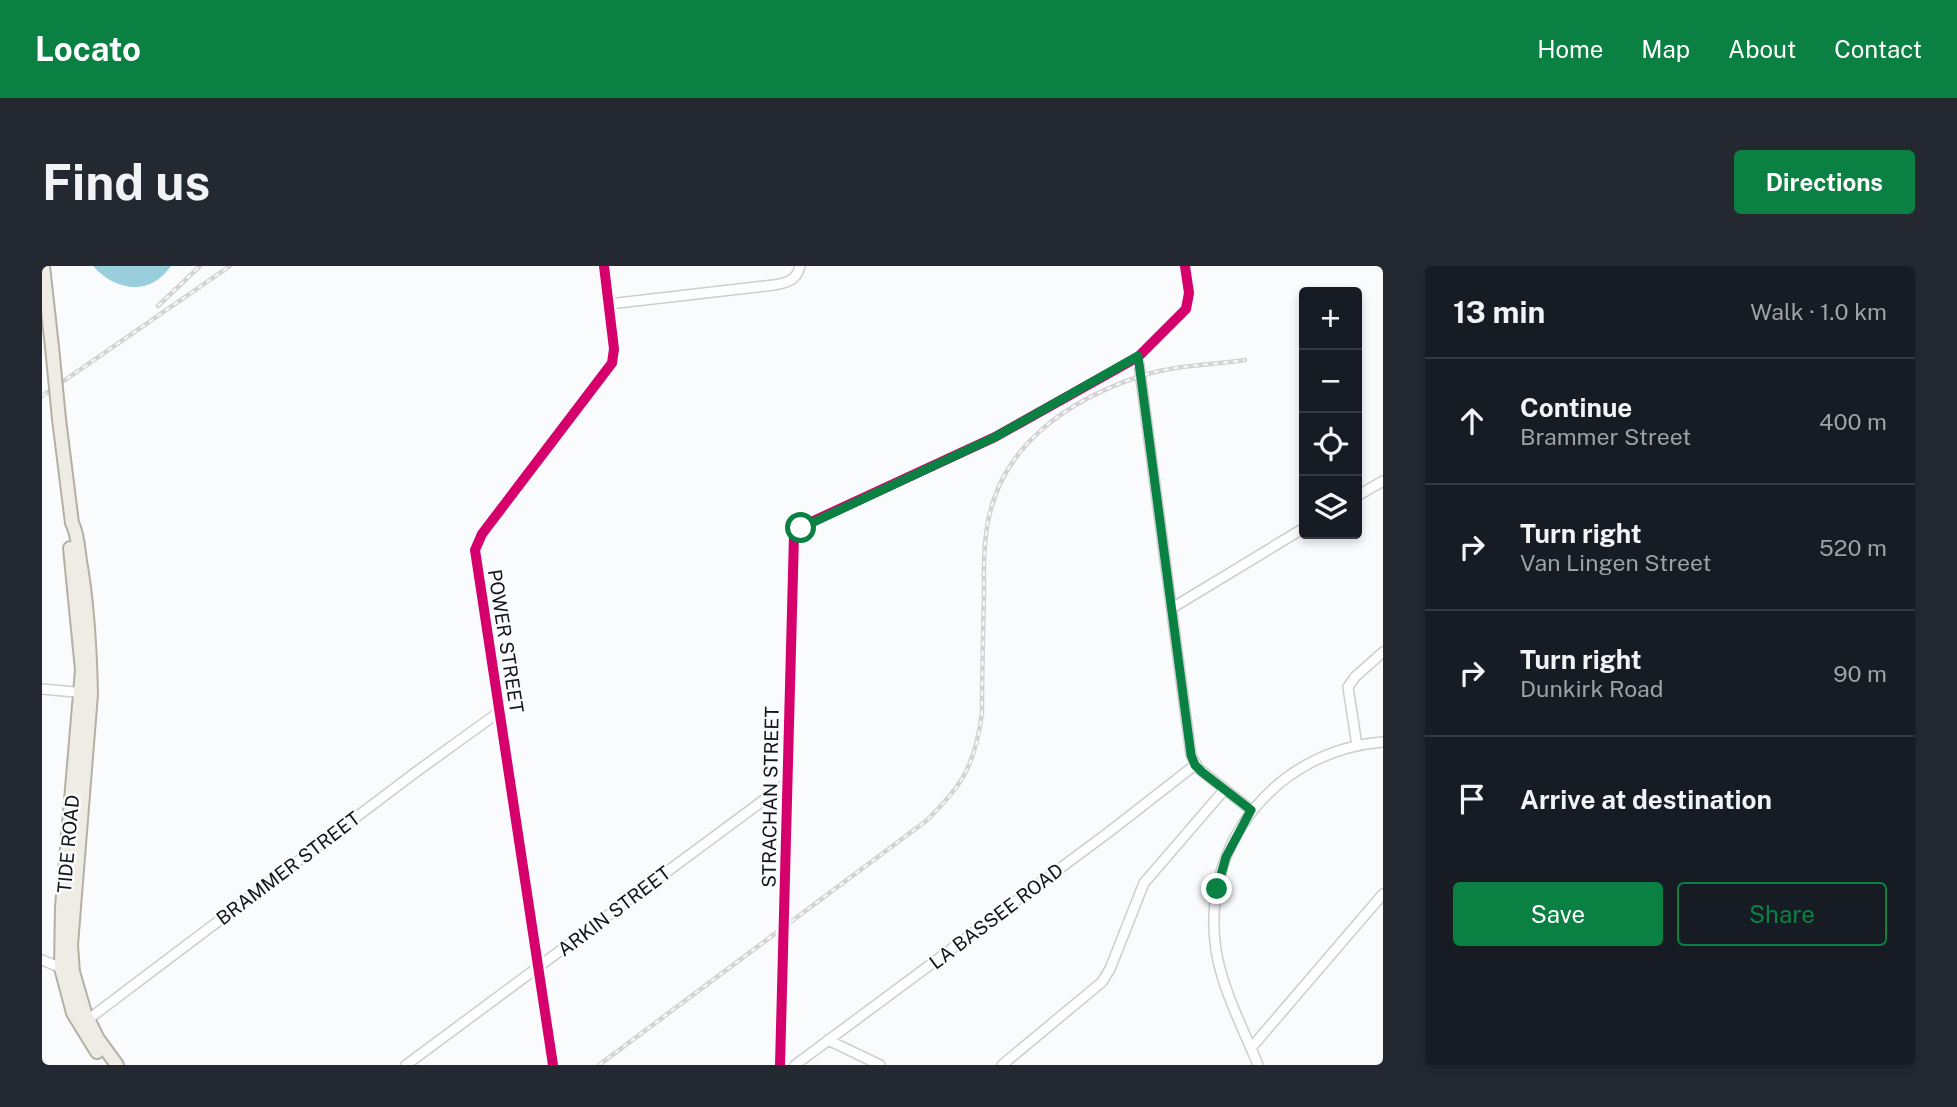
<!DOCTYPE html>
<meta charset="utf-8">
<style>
:root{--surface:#171b24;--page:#242831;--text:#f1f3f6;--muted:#9ea1a6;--line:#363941;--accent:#0b8043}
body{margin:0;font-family:"Public Sans",sans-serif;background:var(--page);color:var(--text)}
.controls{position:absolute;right:21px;top:21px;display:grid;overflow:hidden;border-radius:7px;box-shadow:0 4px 10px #0003}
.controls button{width:63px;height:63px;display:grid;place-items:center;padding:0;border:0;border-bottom:2px solid var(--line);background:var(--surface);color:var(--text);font:35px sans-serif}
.stop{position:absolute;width:21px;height:21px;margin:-16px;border:5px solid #0b8043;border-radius:50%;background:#fff}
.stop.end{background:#0b8043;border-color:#fff;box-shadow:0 2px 7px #0008}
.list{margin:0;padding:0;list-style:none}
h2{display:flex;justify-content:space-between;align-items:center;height:91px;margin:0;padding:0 28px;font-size:30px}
h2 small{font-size:23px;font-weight:400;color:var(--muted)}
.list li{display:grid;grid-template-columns:46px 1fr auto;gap:21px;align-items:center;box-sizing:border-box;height:126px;padding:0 28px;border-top:2px solid var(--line)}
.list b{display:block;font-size:26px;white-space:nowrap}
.list p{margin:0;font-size:23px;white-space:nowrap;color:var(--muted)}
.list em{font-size:23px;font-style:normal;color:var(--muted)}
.actions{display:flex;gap:14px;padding:21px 28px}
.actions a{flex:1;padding:16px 0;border:2px solid var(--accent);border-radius:7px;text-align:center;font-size:24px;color:var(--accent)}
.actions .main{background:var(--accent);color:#fff}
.icon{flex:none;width:38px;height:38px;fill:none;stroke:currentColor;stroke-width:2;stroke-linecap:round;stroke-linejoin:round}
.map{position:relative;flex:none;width:1341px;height:799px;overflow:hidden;border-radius:7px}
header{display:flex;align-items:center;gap:42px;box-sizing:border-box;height:98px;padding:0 35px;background:var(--accent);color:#fff}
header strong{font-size:33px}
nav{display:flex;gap:38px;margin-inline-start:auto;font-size:24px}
.intro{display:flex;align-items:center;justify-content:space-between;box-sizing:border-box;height:168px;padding:0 42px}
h1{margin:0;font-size:49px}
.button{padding:18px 32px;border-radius:7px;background:var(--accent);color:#fff;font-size:24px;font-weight:700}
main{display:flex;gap:42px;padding:0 42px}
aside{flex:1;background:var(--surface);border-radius:7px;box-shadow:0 4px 10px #0003}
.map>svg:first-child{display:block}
.water{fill:#99cedc}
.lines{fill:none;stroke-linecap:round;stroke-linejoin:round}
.minor-casing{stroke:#ccced0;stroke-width:12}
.major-casing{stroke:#b4b0a2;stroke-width:16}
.minor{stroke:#fefeff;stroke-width:9}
.major{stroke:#eeece4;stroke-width:12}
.rail-casing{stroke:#d3d3d3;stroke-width:4.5}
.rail{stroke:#f9fbfe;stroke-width:2;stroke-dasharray:5;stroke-linecap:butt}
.major-bridge-casing{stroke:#b4b0a2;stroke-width:16;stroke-linecap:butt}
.major-bridge{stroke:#eeece4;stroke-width:12}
.cycleway-casing{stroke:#f9fbfe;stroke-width:15}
.cycleway{stroke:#d6006c;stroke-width:10}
.route{stroke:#0b8043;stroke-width:9}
.labels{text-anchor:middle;stroke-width:5;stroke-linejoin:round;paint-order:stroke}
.street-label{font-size:19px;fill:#131517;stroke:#f9fbfe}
</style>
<header>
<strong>Locato</strong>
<nav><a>Home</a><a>Map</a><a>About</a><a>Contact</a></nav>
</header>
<div class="intro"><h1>Find us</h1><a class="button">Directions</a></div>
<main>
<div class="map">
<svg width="1341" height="799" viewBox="0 0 1341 799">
<rect width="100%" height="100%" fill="#fafbfd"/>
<path class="water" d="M51,0h78c-21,31 -56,25 -78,0z"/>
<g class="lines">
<g class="minor-casing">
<path id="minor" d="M567,38l165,-19c13,-2 23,-5 26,-19
M1096,91l53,398 7,13 53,42
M1315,230l26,-15
M1130,342l132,-80
M0,423l44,4
M1315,480l-9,-59 7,-10 28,-25
M0,694l22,9
M44,755l330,-249 83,-60
M786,774l52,25
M1209,782l132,-154
M364,799l382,-283
M511,799l-78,-515 7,-16 130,-171 2,-14 -10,-83
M738,799l14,-530 3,-4 12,-8 186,-86 143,-80 48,-48 3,-16 -4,-27
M753,799l314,-233 86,-67
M960,799l100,-83 8,-13 34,-86 81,-94
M1216,799c-15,-37 -36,-76 -42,-115 -16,-106 61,-200 167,-208"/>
</g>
<g class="major-casing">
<path id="major" d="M1,0l9,81
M17,153l13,104c6,11 6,25 8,38 8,44 10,88 11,133l-20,251 2,27 12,41 13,26 19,26
M28,282l12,122 -20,237 -1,61 12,45 24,39"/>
</g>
<use href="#minor" class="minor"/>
<use href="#major" class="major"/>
<g class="rail-casing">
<path id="rail" d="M116,40l42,-40
M0,130l188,-130
M557,799l327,-244c37,-36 49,-56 56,-108 0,-39 1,-78 2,-117 0,-24 -1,-49 4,-74 14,-78 82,-123 153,-146 33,-11 70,-11 104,-16"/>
</g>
<use href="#rail" class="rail"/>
<g class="major-bridge-casing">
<path id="major-bridge" d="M10,81l7,72"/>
</g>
<use href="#major-bridge" class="major-bridge"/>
<g class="cycleway-casing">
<path id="cycleway" d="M511,799l-78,-515 7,-16 130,-171 2,-14 -10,-83
M738,799l14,-530 3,-4 12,-8 186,-86 143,-80 48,-48 3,-16 -4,-27"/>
</g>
<use href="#cycleway" class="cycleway"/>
</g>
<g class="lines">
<path class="route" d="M759,262l194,-91 143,-81 53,399 4,10 7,7 49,38 -25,47 -9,32"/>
</g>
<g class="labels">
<g class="street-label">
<text transform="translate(464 375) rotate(81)" y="7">POWER STREET</text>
<text transform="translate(728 531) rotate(-89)" y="7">STRACHAN STREET</text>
<text transform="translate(26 578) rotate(-85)" y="7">TIDE ROAD</text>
<text transform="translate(246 602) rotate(-37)" y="7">BRAMMER STREET</text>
<text transform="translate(572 645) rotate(-37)" y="7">ARKIN STREET</text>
<text transform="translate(954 650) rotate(-37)" y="7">LA BASSEE ROAD</text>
</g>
</g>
</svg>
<div class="controls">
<button>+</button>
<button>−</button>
<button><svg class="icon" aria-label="locate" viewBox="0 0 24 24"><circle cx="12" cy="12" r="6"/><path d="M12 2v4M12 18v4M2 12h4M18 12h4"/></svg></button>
<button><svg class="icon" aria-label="layers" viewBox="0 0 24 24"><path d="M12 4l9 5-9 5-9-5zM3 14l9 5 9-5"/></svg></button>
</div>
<div class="stop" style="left:759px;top:262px"></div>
<div class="stop end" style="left:1175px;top:623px"></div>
</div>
<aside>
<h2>13 min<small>Walk · 1.0 km</small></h2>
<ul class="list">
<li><svg class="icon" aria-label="ahead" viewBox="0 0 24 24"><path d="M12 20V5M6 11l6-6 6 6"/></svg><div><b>Continue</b><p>Brammer Street</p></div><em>400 m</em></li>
<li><svg class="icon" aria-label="right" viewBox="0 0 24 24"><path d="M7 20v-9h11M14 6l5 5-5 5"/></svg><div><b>Turn right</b><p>Van Lingen Street</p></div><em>520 m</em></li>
<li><svg class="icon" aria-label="right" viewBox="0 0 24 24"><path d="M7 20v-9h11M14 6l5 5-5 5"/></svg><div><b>Turn right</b><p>Dunkirk Road</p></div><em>90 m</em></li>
<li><svg class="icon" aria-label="arrive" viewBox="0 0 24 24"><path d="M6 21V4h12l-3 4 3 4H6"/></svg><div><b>Arrive at destination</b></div></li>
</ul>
<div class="actions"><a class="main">Save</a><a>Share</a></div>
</aside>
</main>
